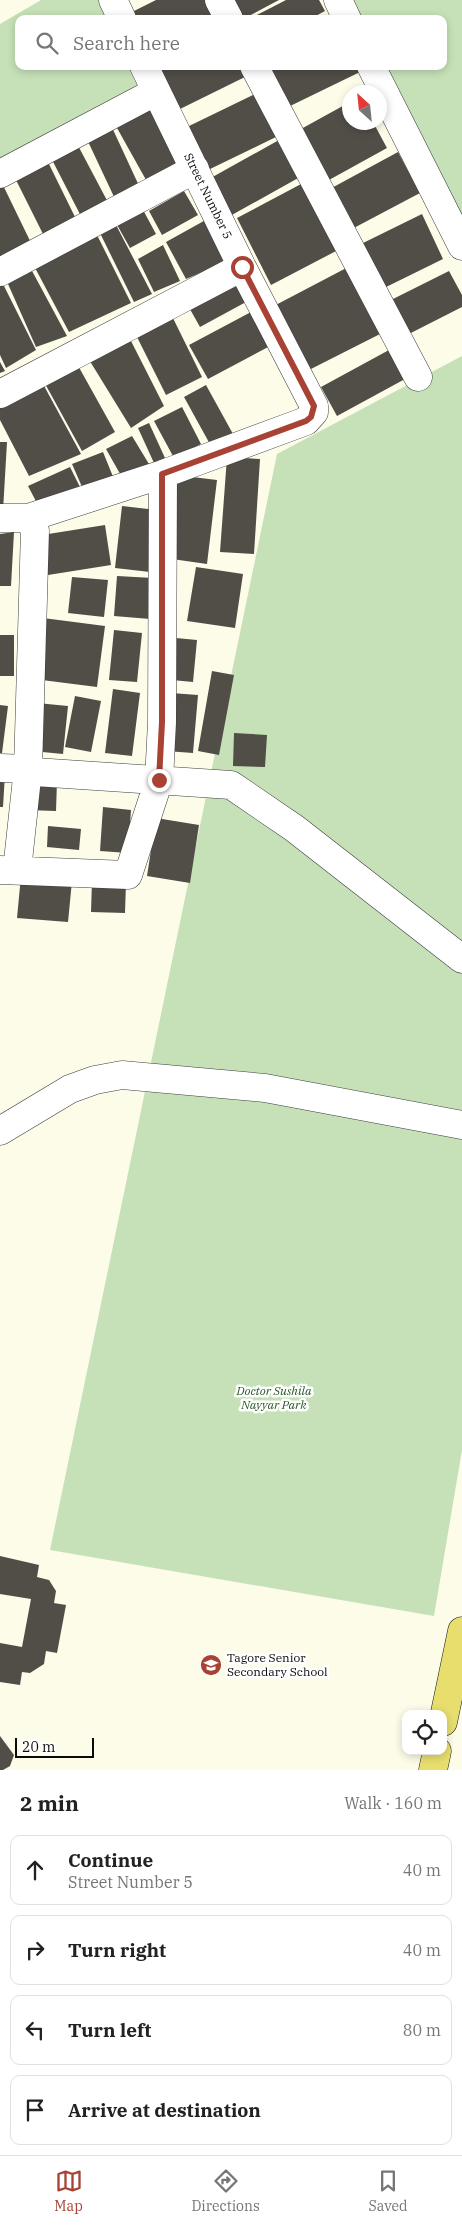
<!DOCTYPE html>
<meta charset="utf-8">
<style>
:root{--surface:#fff;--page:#f6f6f6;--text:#222;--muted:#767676;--line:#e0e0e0;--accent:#a74234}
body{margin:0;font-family:"IBM Plex Serif",serif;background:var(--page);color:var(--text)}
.controls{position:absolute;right:15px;bottom:15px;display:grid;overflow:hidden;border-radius:10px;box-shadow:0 2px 8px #0003}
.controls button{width:45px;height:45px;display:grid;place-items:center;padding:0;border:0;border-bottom:1px solid var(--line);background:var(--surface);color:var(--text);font:25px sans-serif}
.compass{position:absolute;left:342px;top:85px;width:45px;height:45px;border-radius:50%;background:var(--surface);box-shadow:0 2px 8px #0003;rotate:333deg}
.scale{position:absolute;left:15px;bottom:12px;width:79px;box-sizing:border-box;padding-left:5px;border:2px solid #0a0a0a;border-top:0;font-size:14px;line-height:18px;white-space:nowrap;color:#0a0a0a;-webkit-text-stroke:4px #fff;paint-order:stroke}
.stop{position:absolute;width:15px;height:15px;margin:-11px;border:4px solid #a74234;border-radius:50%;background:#fff}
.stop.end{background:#a74234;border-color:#fff;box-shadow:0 1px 5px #0008}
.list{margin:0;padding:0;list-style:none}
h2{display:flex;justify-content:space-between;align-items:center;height:65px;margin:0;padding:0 20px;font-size:21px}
h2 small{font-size:16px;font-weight:400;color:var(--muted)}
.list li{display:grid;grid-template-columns:32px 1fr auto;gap:15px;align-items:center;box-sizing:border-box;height:70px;margin:0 10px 10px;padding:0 10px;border:1px solid var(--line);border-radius:10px}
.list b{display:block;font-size:19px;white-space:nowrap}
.list p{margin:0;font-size:16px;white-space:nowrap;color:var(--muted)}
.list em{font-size:16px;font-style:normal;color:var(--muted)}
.icon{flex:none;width:28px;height:28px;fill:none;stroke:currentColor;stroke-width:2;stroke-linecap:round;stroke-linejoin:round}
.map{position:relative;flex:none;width:462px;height:1770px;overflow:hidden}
.search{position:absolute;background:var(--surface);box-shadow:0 2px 8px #0003;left:15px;right:15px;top:15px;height:55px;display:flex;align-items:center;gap:12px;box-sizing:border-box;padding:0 18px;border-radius:10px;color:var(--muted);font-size:19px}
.sheet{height:385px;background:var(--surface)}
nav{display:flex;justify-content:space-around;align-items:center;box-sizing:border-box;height:70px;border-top:1px solid var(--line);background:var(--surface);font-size:14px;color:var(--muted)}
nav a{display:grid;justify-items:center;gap:2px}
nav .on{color:var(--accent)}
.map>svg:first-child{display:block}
.green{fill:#c6e1b8}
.building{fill:#514d47}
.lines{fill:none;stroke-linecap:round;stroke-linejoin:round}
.minor-casing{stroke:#3d3d3d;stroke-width:29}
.major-casing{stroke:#1b1b1b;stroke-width:29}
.minor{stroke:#fff;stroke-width:28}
.major{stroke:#e7de6e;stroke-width:28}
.route{stroke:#a74234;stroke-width:6}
.labels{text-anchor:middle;stroke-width:5;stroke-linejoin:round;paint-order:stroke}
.street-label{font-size:12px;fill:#0a0a0a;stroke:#fff}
.park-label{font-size:12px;font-style:italic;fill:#255823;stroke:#fff}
.poi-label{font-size:12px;fill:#0a0a0a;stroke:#fff;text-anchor:start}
</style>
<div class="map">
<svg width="462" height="1770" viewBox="0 0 462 1770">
<rect width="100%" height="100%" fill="#fcfce9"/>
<path class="green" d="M41,0h58l9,19h-89v47h112l9,20 -140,72v-134z
M339,0h123v249l-90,-183h71v-47h-94z
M462,356v1094l-28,166 -384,-66 227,-1096z"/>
<path class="building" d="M156,0h57l9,19h-91l-3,-5z
M232,0h47l-36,19h-4z
M286,0h33l6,11 -15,8h-61z
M154,66h91l4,9 -73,36z
M276,66h81l3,6 -74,36 -19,-38z
M257,93l21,43 -70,34 -21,-43z
M145,100l38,68 -33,19 -38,-68z
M350,102v20h23l14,26 -58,32 -28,-51z
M109,121l32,69 -25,11 -32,-68z
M74,138l37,70 -27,14 -36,-70z
M279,140l21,37 -70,39 -21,-37z
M398,152l22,41 -70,37 -22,-40z
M46,158l30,61 -32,17 -31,-62z
M0,179l34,70 -34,16z
M303,183l35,67 -67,35 -34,-67z
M184,191l14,24 -36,20 -13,-24z
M142,208l14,26 -26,14 -14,-25z
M422,214l21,45 -63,31 -21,-45z
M211,217l20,43 -45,19 -20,-37z
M115,223l37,71 -18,8 -35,-71z
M96,233l35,70 -62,29 -36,-68z
M163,245l17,36 -26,11 -16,-33z
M352,265l34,66 -83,42 -33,-65z
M31,269l36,67 -31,11 -28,-63z
M449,271l13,24v12l-61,31 -18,-34z
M233,277l13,25 -46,25 -14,-25z
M3,284l33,66 -30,18 -6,-13v-70z
M169,310l33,67 -36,18 -33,-66z
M251,312l19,34 -62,33 -19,-34z
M131,341l33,65 -33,22 -43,-70z
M389,350l16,29 -68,37 -16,-29z
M0,362l5,9 -5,2z
M76,362l39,70 -33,19 -39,-71z
M43,384l38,70 -52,22 -29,-56v-15z
M206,385l27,49 -22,12 -27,-49z
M182,407l19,37 -27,14 -20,-37z
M149,423l16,35 -11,5 -16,-35z
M132,436l20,33 -29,10 -17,-30z
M0,442h7l-4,69h-3z
M103,452l13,32 -30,12 -14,-32z
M227,457l33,2 -6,95 -34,-2z
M70,467l14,28 -45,12 -11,-21z
M176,475l41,5 -10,84 -42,-6z
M122,506l35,4 -7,62 -35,-4z
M105,525l6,40 -63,10 -6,-40z
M14,532l-3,54h-11v-52z
M196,567l47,7 -8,54 -48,-7z
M117,576l36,2 -3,41 -36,-3z
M72,577l36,3 -4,37 -36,-4z
M43,618l62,8 -8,61 -63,-8z
M114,630l28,3 -5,49 -28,-2z
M0,635h14v41h-14z
M176,638l21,2 -4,42 -21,-2z
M212,671l22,4 -15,80 -21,-4z
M113,689l27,4 -8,63 -27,-3z
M171,693l27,2 -5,58 -27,-2z
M75,696l26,5 -10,51 -26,-5z
M37,703l31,3 -5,48 -31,-3z
M0,705l8,1 -6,47h-2z
M234,733l33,2 -2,32 -32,-1z
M0,773l5,1 -2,33h-3z
M28,780l29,1 -1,30 -30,-1z
M103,807l28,3 -3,43 -28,-2z
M156,818l43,7 -9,58 -43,-7z
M48,826l33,3 -2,21 -32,-3z
M21,876l51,5 -4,41 -51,-4z
M92,881l34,1 -1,31 -34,-1z
M0,1556l39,9 -2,12 12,3 7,11 -2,12 12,2 -9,48 -11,-2 -2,13 -14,9 -8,-1 -2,13 -20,-3v-39l22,4 9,-48 -31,-5z
M0,1736l14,19 -4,11 -7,4h-3z"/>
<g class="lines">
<g class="minor-casing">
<path id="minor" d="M113,0l9,19
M219,0l10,19
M338,0l9,19
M254,66l164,311
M371,66l91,180
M0,174l155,-82
M0,272l195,-103
M0,394l242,-127
M0,518h28l7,12 -7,239 7,3 196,13 63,43 168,131
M28,518l135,-44
M0,768l28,1 -11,101
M0,870l128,5 31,-95 3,-58 1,-248 143,-53 8,-9v-6l-72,-139 -98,-201
M0,1131l70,-42 25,-9 27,-5 143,13 197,37"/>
</g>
<g class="major-casing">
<path id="major" d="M443,1722l19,-91
M433,1770l4,-19"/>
</g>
<use href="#minor" class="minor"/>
<use href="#major" class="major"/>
</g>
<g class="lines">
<path class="route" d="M159,780l3,-58v-248l144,-53 5,-4 3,-11 -72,-139"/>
</g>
<defs>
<g id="school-disc" transform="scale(1.125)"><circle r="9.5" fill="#a74234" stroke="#fff"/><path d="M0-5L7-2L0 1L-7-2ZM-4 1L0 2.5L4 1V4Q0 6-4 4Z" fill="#fff"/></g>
</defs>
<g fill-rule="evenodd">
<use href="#school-disc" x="211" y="1665"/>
</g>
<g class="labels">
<g class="street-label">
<text transform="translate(208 196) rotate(64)" y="4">Street Number 5</text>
</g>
<g class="park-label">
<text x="274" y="1395">Doctor Sushila<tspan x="274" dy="14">Nayyar Park</tspan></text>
</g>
<g class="poi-label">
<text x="227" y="1662">Tagore Senior<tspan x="227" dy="14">Secondary School</tspan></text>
</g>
</g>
</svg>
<div class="controls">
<button><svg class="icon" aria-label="locate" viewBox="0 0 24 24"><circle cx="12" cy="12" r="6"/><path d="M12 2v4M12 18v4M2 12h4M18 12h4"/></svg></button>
</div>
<svg class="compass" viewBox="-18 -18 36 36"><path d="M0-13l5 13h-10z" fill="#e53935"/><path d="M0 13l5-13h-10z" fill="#767676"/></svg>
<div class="scale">20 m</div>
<div class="stop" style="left:242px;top:267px"></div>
<div class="stop end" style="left:159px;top:780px"></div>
<div class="search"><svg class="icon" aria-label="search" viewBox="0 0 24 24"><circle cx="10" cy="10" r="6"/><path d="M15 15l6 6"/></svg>Search here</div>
</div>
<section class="sheet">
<h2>2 min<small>Walk · 160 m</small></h2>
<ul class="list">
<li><svg class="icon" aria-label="ahead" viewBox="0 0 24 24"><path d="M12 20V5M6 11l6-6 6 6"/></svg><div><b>Continue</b><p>Street Number 5</p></div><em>40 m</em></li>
<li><svg class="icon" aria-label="right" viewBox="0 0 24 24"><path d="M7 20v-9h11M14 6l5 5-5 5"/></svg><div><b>Turn right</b></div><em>40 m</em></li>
<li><svg class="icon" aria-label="left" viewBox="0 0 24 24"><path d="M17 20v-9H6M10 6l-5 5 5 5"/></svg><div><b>Turn left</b></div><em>80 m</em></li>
<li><svg class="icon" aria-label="arrive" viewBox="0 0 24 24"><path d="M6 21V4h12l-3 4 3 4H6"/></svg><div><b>Arrive at destination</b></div></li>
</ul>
</section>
<nav>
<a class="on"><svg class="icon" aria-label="map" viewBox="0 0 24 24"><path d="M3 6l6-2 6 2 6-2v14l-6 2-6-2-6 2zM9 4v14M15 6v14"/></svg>Map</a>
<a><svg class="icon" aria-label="directions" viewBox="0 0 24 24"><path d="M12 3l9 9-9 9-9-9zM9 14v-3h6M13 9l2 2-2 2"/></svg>Directions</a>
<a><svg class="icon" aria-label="saved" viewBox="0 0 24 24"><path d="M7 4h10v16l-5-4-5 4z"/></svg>Saved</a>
</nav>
